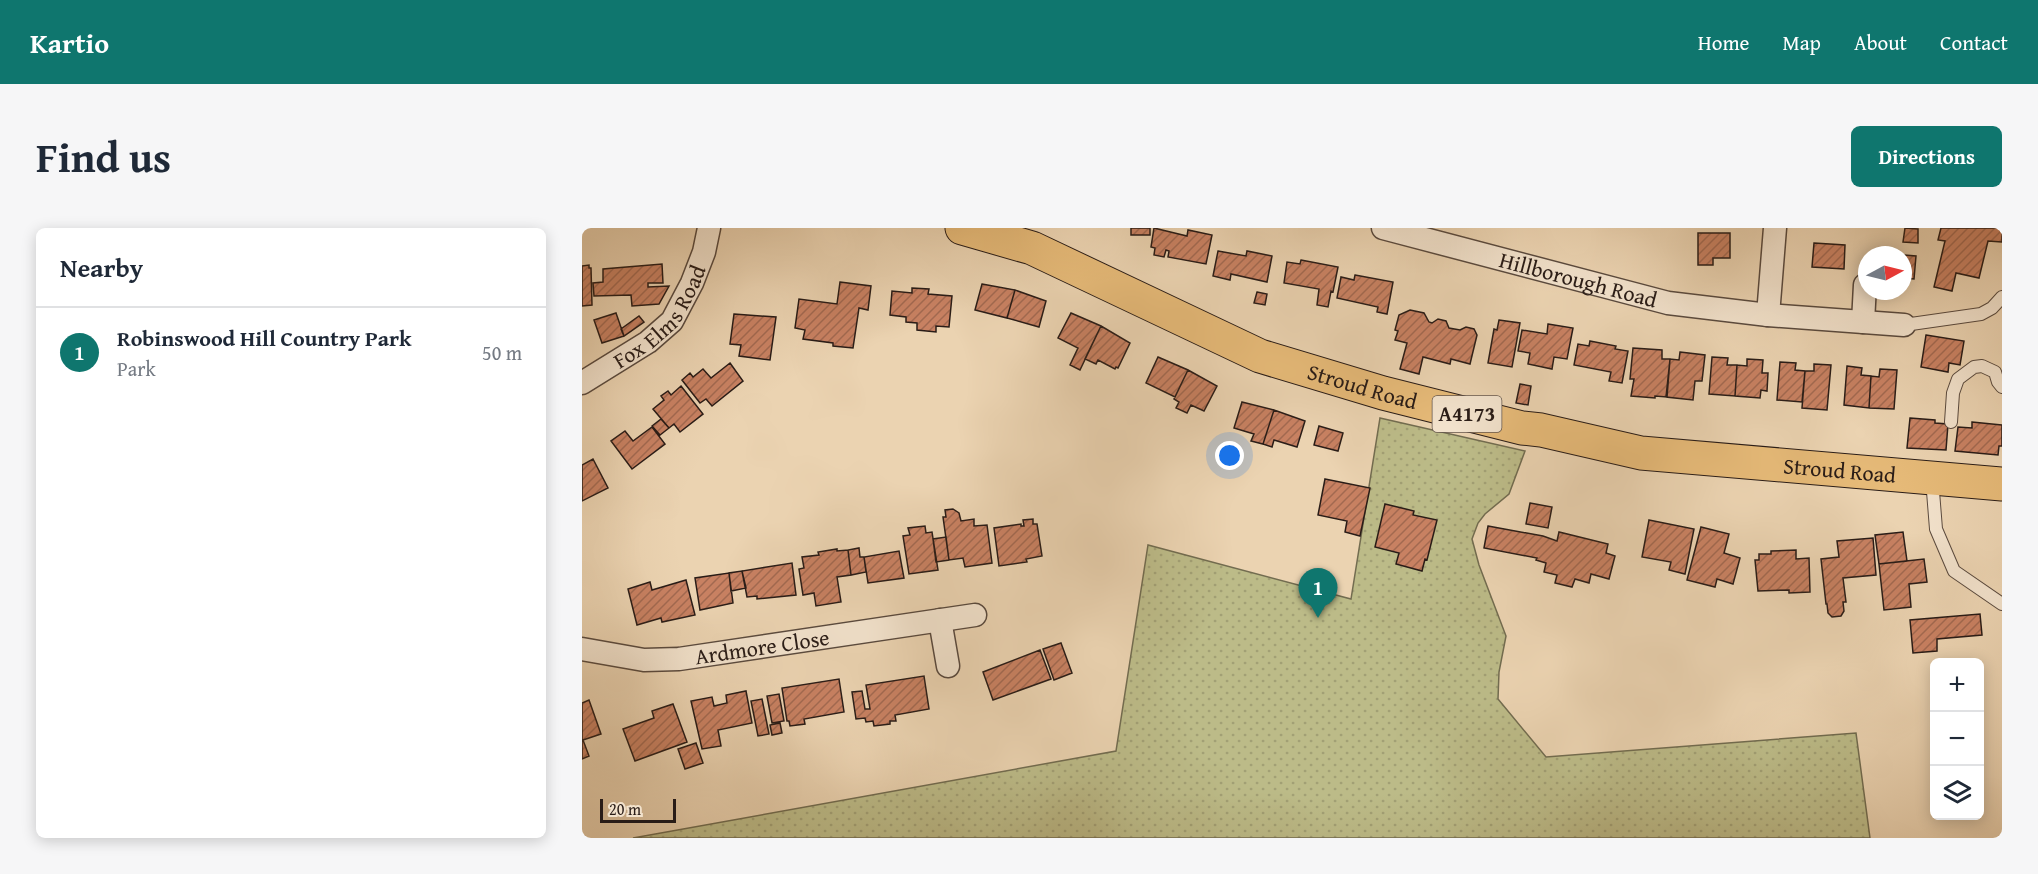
<!DOCTYPE html>
<meta charset="utf-8">
<style>
:root{--surface:#fff;--page:#f6f6f7;--text:#1f2937;--muted:#747a83;--line:#e0e1e3;--accent:#0f766e}
body{margin:0;font-family:"Gentium Book Plus",serif;background:var(--page);color:var(--text)}
.controls{position:absolute;right:18px;bottom:18px;display:grid;overflow:hidden;border-radius:9px;box-shadow:0 3px 15px #0003}
.controls button{width:54px;height:54px;display:grid;place-items:center;padding:0;border:0;border-bottom:2px solid var(--line);background:var(--surface);color:var(--text);font:30px sans-serif}
.compass{position:absolute;left:1276px;top:18px;width:54px;height:54px;border-radius:50%;background:var(--surface);box-shadow:0 3px 15px #0003;rotate:83deg}
.scale{position:absolute;left:18px;bottom:15px;width:76px;box-sizing:border-box;padding-left:6px;border:3px solid #291c17;border-top:0;font-size:16px;line-height:21px;white-space:nowrap;color:#291c17;-webkit-text-stroke:4px #f2e2cc;paint-order:stroke}
.you{position:absolute;left:648px;top:228px;width:21px;height:21px;margin:-15px;border:4px solid #fff;border-radius:50%;background:#1a73e8;box-shadow:0 0 0 9px #1a73e833}
.badge{display:grid;place-items:center;width:39px;height:39px;border-radius:50%;background:var(--accent);color:#fff;font-size:20px;font-weight:700}
.pin{position:absolute;translate:-50% -50px;filter:drop-shadow(0 2px 3px #0008)}
.pin::after{content:'';position:absolute;top:32px;width:21px;height:18px;background:inherit;clip-path:polygon(0 0,100% 0,50% 100%)}
.list{margin:0;padding:0;list-style:none}
h2{display:flex;justify-content:space-between;align-items:center;height:78px;margin:0;padding:0 24px;font-size:26px}
h2 small{font-size:20px;font-weight:400;color:var(--muted)}
.list li{display:grid;grid-template-columns:39px 1fr auto;gap:18px;align-items:center;box-sizing:border-box;height:90px;padding:0 24px;border-top:2px solid var(--line)}
.list b{display:block;font-size:22px;white-space:nowrap}
.list p{margin:0;font-size:20px;white-space:nowrap;color:var(--muted)}
.list em{font-size:20px;font-style:normal;color:var(--muted)}
.icon{flex:none;width:33px;height:33px;fill:none;stroke:currentColor;stroke-width:2;stroke-linecap:round;stroke-linejoin:round}
.map{position:relative;flex:none;width:1420px;height:610px;overflow:hidden;border-radius:9px}
header{display:flex;align-items:center;gap:36px;box-sizing:border-box;height:84px;padding:0 30px;background:var(--accent);color:#fff}
header strong{font-size:28px}
nav{display:flex;gap:33px;margin-inline-start:auto;font-size:21px}
.intro{display:flex;align-items:center;justify-content:space-between;box-sizing:border-box;height:144px;padding:0 36px}
h1{margin:0;font-size:42px}
.button{padding:15px 27px;border-radius:9px;background:var(--accent);color:#fff;font-size:21px;font-weight:700}
main{display:flex;gap:36px;padding:0 36px}
aside{flex:1;background:var(--surface);border-radius:9px;box-shadow:0 3px 15px #0003}
.map>svg:first-child{display:block}
.park{fill:url(#park-dots);stroke:#726c50;stroke-width:1.5}
.building{fill:url(#building-hatch);stroke:#291c17;stroke-width:1.5}
.lines{fill:none;stroke-linecap:round;stroke-linejoin:round}
.lane-casing{stroke:#5a4a3e;stroke-width:14}
.street-casing{stroke:#5a4a3e;stroke-width:25}
.primary-casing{stroke:#291c17;stroke-width:35}
.lane{stroke:#f2e2cc;stroke-width:12}
.street{stroke:#f2e2cc;stroke-width:22}
.primary{stroke:#e6ba78;stroke-width:33}
.labels{text-anchor:middle;stroke-width:4.5;stroke-linejoin:round;paint-order:stroke}
.shield{fill:#f2e2cc;stroke:#65574d;stroke-width:1.5}
.shield-label{font-size:21px;font-weight:bold;fill:#291c17}
.street-label{font-size:22px;fill:#291c17;stroke:#f2e2cc}
</style>
<header>
<strong>Kartio</strong>
<nav><a>Home</a><a>Map</a><a>About</a><a>Contact</a></nav>
</header>
<div class="intro"><h1>Find us</h1><a class="button">Directions</a></div>
<main>
<aside>
<h2>Nearby<small></small></h2>
<ul class="list">
<li><span class="badge">1</span><div><b>Robinswood Hill Country Park</b><p>Park</p></div><em>50 m</em></li>
</ul>
</aside>
<div class="map">
<svg width="1420" height="610" viewBox="0 0 1420 610">
<defs>
<pattern id="park-dots" width="8" height="8" patternUnits="userSpaceOnUse" patternTransform="scale(1.5)"><rect width="8" height="8" fill="#bcbb88"/><path d="M2 2h.1M6 6h.1" fill="none" stroke="#a2a075" stroke-width="1.8" stroke-linecap="round"/></pattern>
<pattern id="building-hatch" width="6" height="6" patternUnits="userSpaceOnUse" patternTransform="scale(1.5)"><rect width="6" height="6" fill="#c88162"/><path d="M-1 1l2-2M0 6l6-6M5 7l2-2" fill="none" stroke="#a26950"/></pattern>
</defs>
<rect width="100%" height="100%" fill="#ebd3b1"/>
<filter id="stains"><feTurbulence type="fractalNoise" baseFrequency=".00333" numOctaves="4"/><feColorMatrix values="0 0 0 0 .2 0 0 0 0 .09 0 0 0 0 .02 0 0 0 .5 -.17"/></filter>
<radialGradient id="worn" r=".72"><stop offset=".6" stop-color="#630" stop-opacity="0"/><stop offset="1" stop-color="#630" stop-opacity=".3"/></radialGradient>
<path class="park" d="M798,190l145,33 -16,43 -24,20 -7,9 -6,16 7,26 27,71 -7,36 -1,27 48,58 310,-24 14,105h-1237l483,-87 32,-206 203,54z"/>
<path class="building" d="M549,0h19v7h-19z
M572,0l33,8 1,-6 24,5 -6,29 -38,-7 1,-6 -3,-1 -2,7 -10,-2 1,-7 -4,-1z
M1323,0l13,1v14l-15,-1z
M1359,0h61v14l-14,-1 -9,37 -23,-5 -4,18 -18,-4 11,-46 -7,-1z
M1116,5h32v25h-17v7h-15z
M1232,15l31,2 -1,24 -32,-2z
M636,23l28,5 1,-5 25,5 -5,26 -36,-8 -1,6 -17,-4z
M1322,27l12,1 -2,23 -11,-1z
M719,32l37,7 -5,25 -2,-1 -3,16 -11,-2 2,-16 -35,-6 3,-21 13,2z
M80,36l1,19h-15v4l21,-1 -10,18 -27,2 -1,-11 -37,1 -1,-13 10,-1v-13z
M7,37v3h2l1,37 -10,1v-40z
M773,47l38,7 -6,32 -10,-2 1,-5 -41,-9 4,-21 13,3z
M258,54l31,4 -3,24 -9,-2 -6,40 -20,-2v-3l-30,-4 2,-9 -10,-2 4,-29 38,5z
M400,56l33,6 -8,28 -32,-8z
M330,60l17,1 -1,5 24,2 -3,31 -13,-1v6l-19,-2v-7l-11,-1v-5l-16,-2 2,-24 20,2z
M433,62l31,11 -7,26 -32,-9z
M675,64l10,2 -2,11 -11,-2z
M828,82l14,3 5,9 3,1 6,-4 8,2 3,7 11,2 6,-3 8,2 3,6 -7,29 -19,-5 -1,5 -27,-7 -4,17 -19,-5 7,-26 -12,-3 3,-9 -3,-1 4,-15z
M34,85l8,23 -22,7 -8,-23z
M489,85l30,13 -21,44 -10,-5 8,-17 -20,-10z
M152,86l42,3 -6,43 -31,-4 2,-11 -11,-1z
M57,88l5,6 -20,14 -3,-7z
M917,92l21,3 -8,44 -24,-4 6,-34 3,1z
M966,96l25,4 -6,31 -13,-2 -2,12 -24,-5 2,-11 -12,-2 4,-21 25,4z
M519,98l29,17 -12,25 -2,-1 -1,2 -17,-9 -2,4 -11,-5z
M1344,107l38,6 -4,24 -11,-2 -1,9 -27,-5z
M1008,113l26,5 -1,3 13,2 -6,32 -13,-2 2,-9 -37,-7 4,-21 11,2z
M1051,120l29,2v9h8l-3,38 -12,-1v2l-24,-2 3,-17h-4z
M1098,124l25,3 -3,26h-7l-2,19 -27,-3 4,-38 9,1z
M576,129l30,13 -13,27 -29,-14z
M1130,129l16,1 -1,7h10l-2,31 -26,-2z
M1165,131l16,1 -1,13h6l-1,18 -6,-1 -1,8 -25,-2 2,-31 10,1z
M1198,134l16,1 -1,7 10,1 -3,31 -25,-2z
M148,135l13,18 -31,25 -6,-7 -6,4 -18,-23 8,-7 3,4 10,-8 8,9z
M1232,136l17,1 -4,45 -25,-2 3,-37h9z
M1265,138l15,2 -1,7 10,1 -2,32 -25,-3z
M1298,141l17,1 -3,39 -25,-1 2,-32 8,1z
M606,142l29,16 -13,25 -13,-6 -4,8 -11,-5 3,-6 -5,-3z
M938,156l11,2 -3,19 -12,-2z
M99,158l22,28 -23,18 -6,-8 -5,4 -16,-19 11,-9 -3,-4 7,-5 3,4z
M660,174l32,8 -11,34 -12,-3 3,-7 -20,-6z
M692,182l31,11 -8,26 -23,-7 -2,7 -9,-3z
M1328,190l25,2v3l13,1 -2,26 -39,-2z
M79,191l8,9 -9,7 -8,-9z
M1390,194l30,3v21h-3l-1,9 -43,-4 3,-24 14,1z
M737,198l24,7 -5,18 -24,-6z
M70,199l13,17 -33,25 -21,-28 14,-10 8,10z
M11,231l15,29 -26,13v-36z
M743,251l45,9 -10,48 -15,-4 2,-11 -29,-6z
M948,275l22,4 -4,21 -22,-4z
M803,276l29,7 -1,4 24,5 -10,40 -2,-1 -3,12 -26,-7 3,-11 -24,-6z
M371,281l6,4 2,8 13,-2v7l13,-1 5,38 -27,4 -2,-9 -14,2 -6,-43h3l-1,-7z
M451,291v5h4l5,32 -16,3 1,3 -28,4 -5,-38 27,-4v2h3l-1,-6z
M1067,292l45,9 -9,45 -16,-4 2,-8 -29,-5z
M343,298l1,7 6,-1 6,38 -29,4 -6,-38 7,-1 -2,-7z
M906,298l55,10 14,5 2,-9 49,12 -2,9 9,3 -6,23 -18,-5 -2,9 -14,-4 -3,8 -17,-4 2,-8 -13,-3 2,-9 -10,-3 1,-2 -53,-10z
M1119,299l28,7 -5,19 16,5 -7,26 -16,-5 -2,8 -28,-7z
M1321,304l4,29 -28,3 -4,-29z
M364,309l3,23 -13,2 -3,-23z
M1291,310l3,37 -33,3 3,24h-3l1,9 -3,5 -9,1 -4,-4 -1,-9h-1l-5,-45 18,-2 -2,-16z
M277,320l1,9h4l2,15 -15,3 -3,-25z
M255,321v2l11,-1 3,25 -14,2 4,25 -25,4 -2,-13 -11,2 -4,-26 5,-1 -2,-11 17,-2 -1,-3z
M1214,322v9l13,-1 1,34 -21,1v-3l-31,1 -3,-31h4v-6h12v-3z
M317,323l5,27 -36,5 -4,-26z
M1342,331l3,23 -18,2 2,23 -27,3 -5,-46z
M210,335l4,32 -39,4v-3l-10,1 -5,-26z
M160,343l4,17 -15,3 -2,-18z
M147,345l4,30 -33,7 -5,-32z
M104,352l9,35 -33,7 -1,-4 -24,7 -9,-36 22,-7 2,8z
M1398,386l2,21 -45,4v12l-24,2 -3,-33z
M479,415l11,30 -18,7 -11,-31z
M458,422l11,29 -58,21 -10,-28z
M342,448l5,33 -34,6 1,6h-6v3l-16,2 -1,-5 -7,1 -1,-4 -9,1 -4,-27 10,-1 3,18h5l-4,-24z
M257,451l5,33 -40,7 1,5 -15,2 -1,-5h-2l-5,-33z
M164,463l6,32 -34,7 3,16 -19,3 -11,-48 21,-4 2,9 13,-3 -1,-8z
M197,466l5,27 -12,2 -5,-27z
M180,471l7,35 -11,2 -7,-35z
M7,472l12,34 -18,6 6,16 -7,3v-56z
M91,476l14,38 -52,19 -12,-32 31,-11 -2,-7z
M198,495l2,10 -10,2 -2,-10z
M114,515l7,20 -18,6 -7,-20z"/>
<g class="lines">
<g class="lane-casing">
<path id="lane" d="M1322,97l77,-11 11,-6 10,-11
M1369,194l2,-29 5,-14 16,-12 8,-1 13,6 3,10 4,5
M1350,251l4,50 18,42 48,33"/>
</g>
<g class="street-casing">
<g id="street">
<path id="s1" d="M801,0l285,75 100,12 136,10"/>
<path d="M1186,87l7,-87"/>
<path d="M1281,94l2,-37"/>
<path id="s2" d="M0,155l66,-41 24,-21 20,-38 12,-31 5,-24"/>
<path d="M358,392l8,46"/>
<path id="s3" d="M0,421l62,11 35,-1 296,-44"/>
</g>
</g>
<g class="primary-casing">
<g id="primary">
<path id="s4" d="M380,0l70,20 228,108 123,37 139,35 19,2 100,23 361,31"/>
</g>
</g>
<use href="#lane" class="lane"/>
<use href="#street" class="street"/>
<use href="#primary" class="primary"/>
</g>
<g class="labels">
<rect class="shield" x="850.5" y="168" width="69" height="36" rx="4.5"/>
<g class="shield-label">
<text x="885" y="193">A4173</text>
</g>
<g class="street-label">
<text dy="8" stroke="none"><textPath href="#s1" startOffset="202">Hillborough Road</textPath></text>
<text dy="8" stroke="none"><textPath href="#s2" startOffset="105">Fox Elms Road</textPath></text>
<text dy="8" stroke="none"><textPath href="#s4" startOffset="432">Stroud Road</textPath></text>
<text dy="8" stroke="none"><textPath href="#s4" startOffset="918">Stroud Road</textPath></text>
<text dy="8" stroke="none"><textPath href="#s3" startOffset="182">Ardmore Close</textPath></text>
</g>
</g>
<rect width="100%" height="100%" filter="url(#stains)"/>
<rect width="100%" height="100%" fill="url(#worn)"/>
</svg>
<div class="controls">
<button>+</button>
<button>−</button>
<button><svg class="icon" aria-label="layers" viewBox="0 0 24 24"><path d="M12 4l9 5-9 5-9-5zM3 14l9 5 9-5"/></svg></button>
</div>
<svg class="compass" viewBox="-18 -18 36 36"><path d="M0-13l5 13h-10z" fill="#e53935"/><path d="M0 13l5-13h-10z" fill="#747a83"/></svg>
<div class="scale">20 m</div>
<div class="you"></div>
<div class="pin badge" style="left:736px;top:390px">1</div>
</div>
</main>
